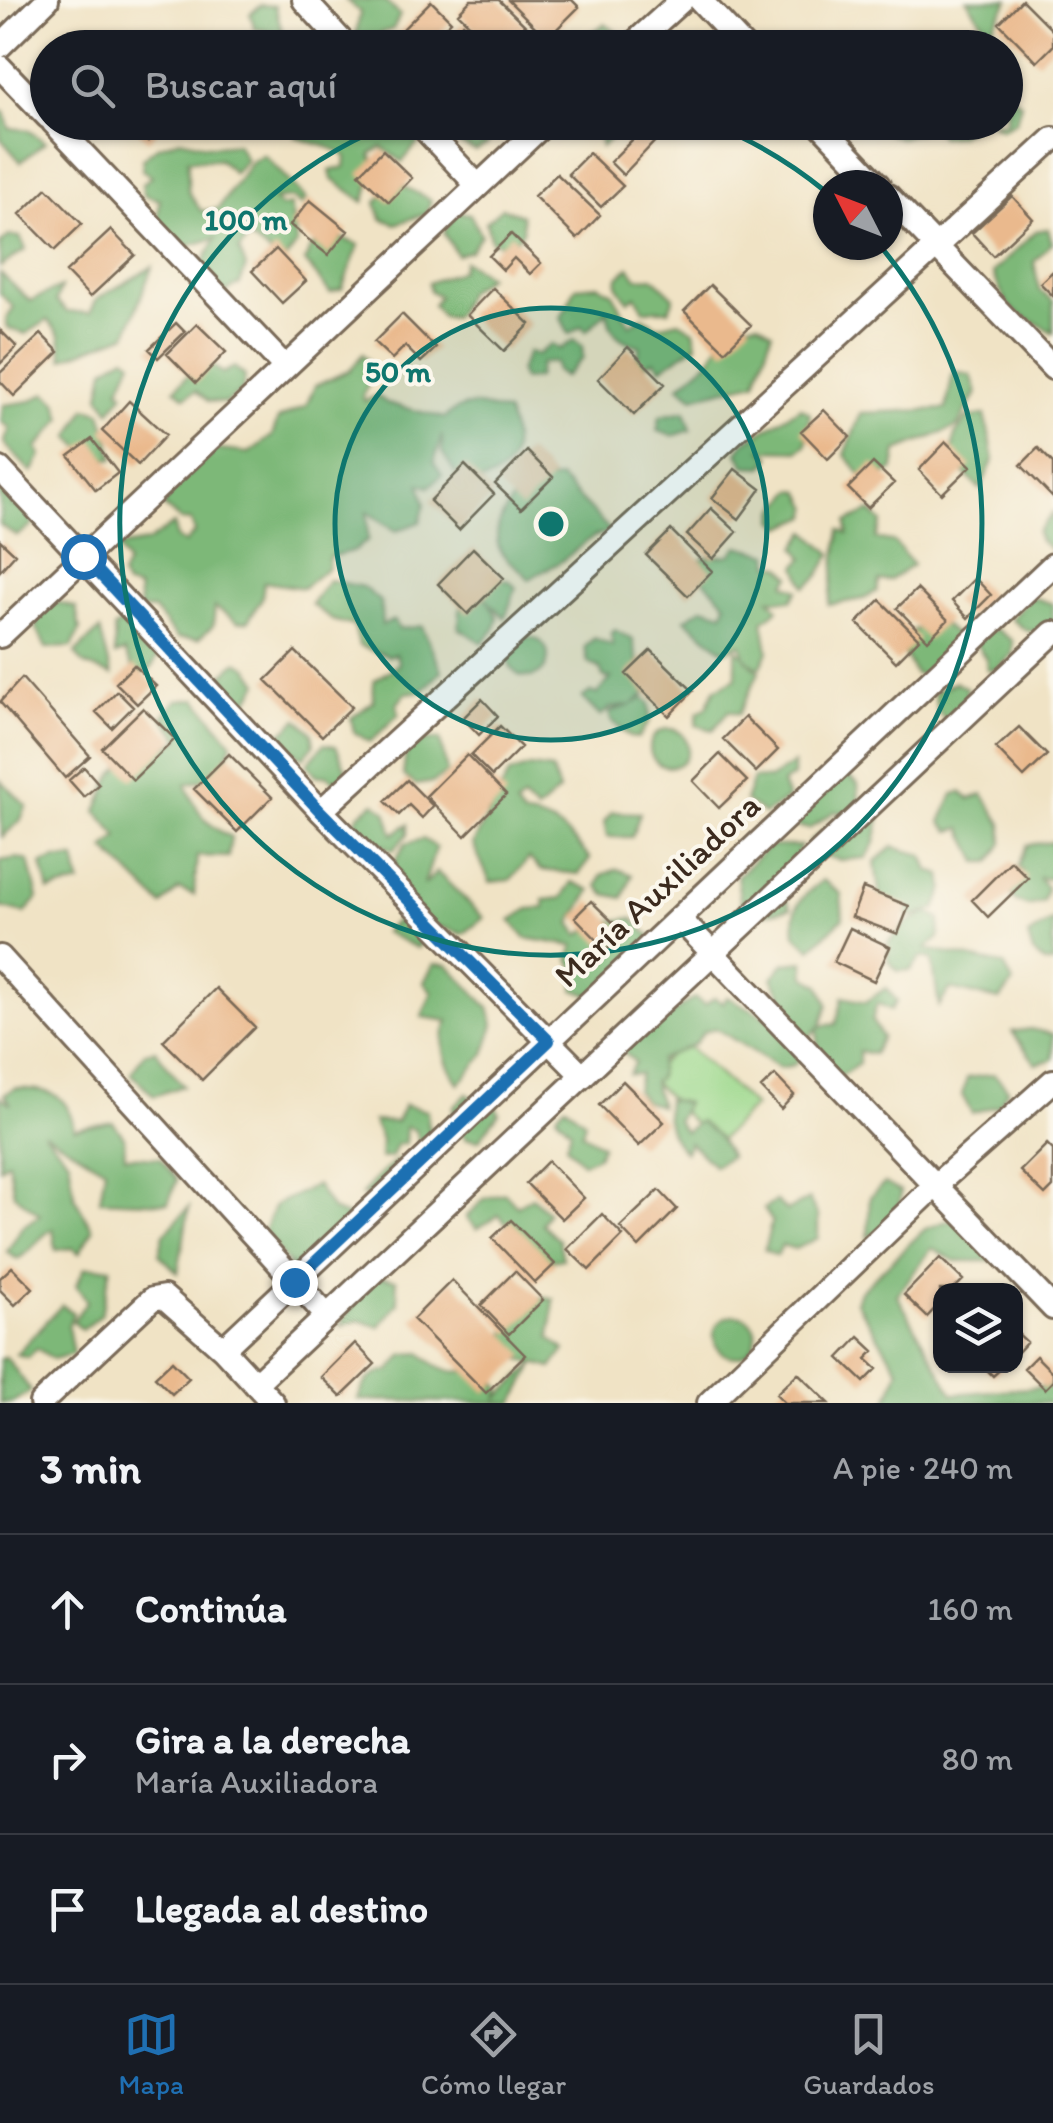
<!DOCTYPE html>
<html lang="es">
<meta charset="utf-8">
<style>
:root{--surface:#171b24;--page:#242831;--text:#f1f3f6;--muted:#9ea1a6;--line:#363941;--accent:#1f6fb2}
body{margin:0;font-family:Itim,sans-serif;background:var(--page);color:var(--text)}
.controls{position:absolute;right:30px;bottom:30px;display:grid;overflow:hidden;border-radius:20px;box-shadow:0 2px 8px #0004}
.controls button{width:90px;height:90px;display:grid;place-items:center;padding:0;border:0;border-bottom:2px solid var(--line);background:var(--surface);color:var(--text);font:50px sans-serif}
.compass{position:absolute;left:813px;top:170px;width:90px;height:90px;border-radius:50%;background:var(--surface);box-shadow:0 2px 8px #0004;rotate:312deg}
.stop{position:absolute;width:30px;height:30px;margin:-22px;border:8px solid #1f6fb2;border-radius:50%;background:#fff}
.stop.end{background:#1f6fb2;border-color:#fff;box-shadow:0 2px 10px #0008}
.list{margin:0;padding:0;list-style:none}
h2{display:flex;justify-content:space-between;align-items:center;height:130px;margin:0;padding:0 40px;font-size:42px}
h2 small{font-size:32px;font-weight:400;color:var(--muted)}
.list li{display:grid;grid-template-columns:65px 1fr auto;gap:30px;align-items:center;box-sizing:border-box;height:150px;padding:0 40px;border-top:2px solid var(--line)}
.list b{display:block;font-size:38px;white-space:nowrap}
.list p{margin:0;font-size:32px;white-space:nowrap;color:var(--muted)}
.list em{font-size:32px;font-style:normal;color:var(--muted)}
.icon{flex:none;width:55px;height:55px;fill:none;stroke:currentColor;stroke-width:2;stroke-linecap:round;stroke-linejoin:round}
.map{position:relative;flex:none;width:1053px;height:1403px;overflow:hidden}
.search{position:absolute;background:var(--surface);box-shadow:0 2px 8px #0004;left:30px;right:30px;top:30px;height:110px;display:flex;align-items:center;gap:25px;box-sizing:border-box;padding:0 35px;border-radius:55px;color:var(--muted);font-size:38px}
.sheet{height:580px;background:var(--surface)}
nav{display:flex;justify-content:space-around;align-items:center;box-sizing:border-box;height:140px;border-top:2px solid var(--line);background:var(--surface);font-size:28px;color:var(--muted)}
nav a{display:grid;justify-items:center;gap:5px}
nav .on{color:var(--accent)}
.map>svg:first-child{display:block}
.green{fill:#9cd88c;stroke:#6c8155;stroke-width:2.5}
.forest{fill:#7db878;stroke:#5c714b;stroke-width:2.5}
.building{fill:#eab98d}
.lines{fill:none;stroke-linecap:round;stroke-linejoin:round}
.minor-casing{stroke:#7a6b58;stroke-width:28}
.minor{stroke:#fff;stroke-width:22}
.route{stroke:#1f6fb2;stroke-width:12}
.ring{fill:none;stroke:#0f766e;stroke-width:5}
.labels{text-anchor:middle;stroke-width:8;stroke-linejoin:round;paint-order:stroke}
.street-label{font-size:35px;fill:#3b2a1e;stroke:#fbf7ec}
.centre{fill:#0f766e;stroke:#fbf7ec;stroke-width:5}
.ring-label{font-size:30px;text-anchor:middle;font-weight:bold;fill:#0f766e;stroke:#fbf7ec;stroke-width:8;stroke-linejoin:round;paint-order:stroke}
</style>
<div class="map">
<svg width="1053" height="1403" viewBox="0 0 1053 1403">
<rect width="100%" height="100%" fill="#fbf7ec"/>
<filter id="ink" filterUnits="userSpaceOnUse"><feTurbulence type="fractalNoise" baseFrequency=".01" numOctaves="2"/><feDisplacementMap in="SourceGraphic" scale="20" xChannelSelector="R" yChannelSelector="G"/><feConvolveMatrix kernelMatrix="1 2 1 2 8 2 1 2 1" color-interpolation-filters="sRGB"/></filter>
<filter id="wash" filterUnits="userSpaceOnUse"><feTurbulence type="fractalNoise" baseFrequency=".0048" numOctaves="4" result="noise"/><feDisplacementMap in="SourceGraphic" scale="40" xChannelSelector="R" yChannelSelector="G"/><feGaussianBlur stdDeviation="2.25" result="paint"/><feColorMatrix in="noise" values="0 0 0 0 0 0 0 0 0 0 0 0 0 0 0 0 0 1.4 0 .05"/><feComposite in="paint" operator="in"/></filter>
<g filter="url(#wash)">
<rect width="100%" height="100%" fill="#f0e3c5"/>
<path class="green" d="M682,1041l72,65 -39,39 -67,-68z"/>
<path class="forest" d="M346,0h38l16,15 -7,14 -12,4 -3,13 -14,1 -8,-11 4,-24z
M967,0h42l-20,32z
M261,5l14,1 8,28 -28,-5 -5,-15z
M605,23l16,13 -13,11h-70c23,-11 50,-7 67,-24z
M1006,92l15,11 -5,18 -14,8 -11,-6 15,-1z
M0,110l5,2 4,16 19,2 17,12 -24,20 -21,-24z
M411,122l9,19 -18,21 -20,-15 -11,7 5,15 -12,33 -32,-23 -2,-8 15,-4 1,-10c-12,-12 -35,-12 -51,-21l16,-10 -1,-3z
M481,122l13,11 -7,12 -12,6 -15,-7 -10,-12 1,-9z
M596,123v-1l31,1 -2,7 -14,-4 1,12 -11,9z
M886,123v-1l92,1 -20,12 -17,2 -7,-9 -34,10 -12,-4z
M180,139l32,7 25,-2 9,16 -12,13 -14,-13h-32v31l13,20 17,-2 34,-48 12,-6 42,44 -5,6 -8,-7 -19,2 7,7 9,-2 7,39 -14,19 -34,-25 -10,12 7,17 -6,17 -19,11 -20,-28 15,-29 -28,8 -14,16 -17,-38 3,-24 -16,-5 -2,-11 10,-8 -10,-6 1,-12 14,-11z
M395,182l36,18 -5,14 -30,10 -14,-5 -6,-16z
M502,208l20,7 1,16 -12,16 -20,-6 -5,-19z
M455,211l15,3 11,21 -11,16 -13,4 -13,-22z
M1048,229l4,14 -18,19 5,28 14,11v32c-39,-25 -42,-12 -60,-61l43,-41z
M331,234l28,11 -17,44 -12,4 -25,-32 5,-13z
M9,236l11,1 6,12 -26,18v-23z
M464,261l24,15 -21,16 -13,25h-12l-9,-12 6,-9 -9,-5 -2,-8 32,-12z
M152,267l-25,67 -64,25 -3,-23 -12,-16 -22,14 -18,-6 -2,-9 8,-11 -14,-15v-20l30,28 31,-14 -5,14 11,11 23,1 7,-14z
M629,267l8,11 16,-1 21,20 -5,13h-25l-8,-14 -8,5 -11,-16 1,-8z
M598,285l15,8 17,32 12,-8 16,9 21,-5 15,9 3,15 -36,23 -6,-7 -20,7 5,-22c-21,-5 -30,-13 -33,-35l-21,20 -4,-5 -13,8 -8,-16 15,-31z
M758,322l14,10 -16,50 -63,15 -14,-11 30,-25 23,-37z
M574,340l8,6 1,12 -19,19 -8,-6 -1,-9 -14,1 -4,15 -14,2 -4,-8 9,-20 9,3 14,-11 9,5z
M363,354c15,16 11,23 0,40l1,7 13,-5 10,7 57,15c21,-19 37,-12 63,-5 16,46 3,65 -44,73l-21,-34v-17l-8,28 8,12 -13,12 -9,-3 5,20 -5,18 -24,9 -29,-19 1,28 -12,10 -27,7 -1,10 -25,21 -39,-6 -2,16 -14,23 -10,1 -23,-15 -2,19 -15,13 -21,-1 -23,-28 -14,-1 -2,-20 -12,-3 -5,-10 6,-12 -9,-17 29,-5 27,-18 2,14 9,5 10,-11 -4,-11 -11,-1 -17,-14c14,-29 32,-33 49,-57l37,4 23,-17 6,-17 28,-13 9,-20 35,-16z
M125,356l7,5 -13,29 5,3 -14,18 -10,-15 5,-27z
M203,359l20,14 11,-6 11,9 -3,15 -17,12 -17,-2 -12,-10 -11,6 -10,-8z
M953,372l18,3 6,18 -20,34 -60,24 -3,18 -25,15 -24,-29 16,-42 85,-4z
M46,393l11,9 5,17 -25,29 4,7 -9,18 -28,-30 6,-15 -9,-6 2,-17 28,-4z
M801,407l9,6 -4,32 -8,6 -36,-1 9,7 -8,10 -17,-1 -8,-13 6,-10z
M86,408l15,4 13,46 -18,3 -26,-24z
M685,411l6,19 -18,6 -16,-5 3,-15z
M985,415l9,44 -14,30 -29,-30 4,-24 12,-17z
M0,478l16,19 -4,9h15l6,19 -16,11 -17,-11z
M560,479l51,52c-27,7 -27,14 -48,29 -9,7 -23,11 -34,20 -7,-11 -15,-14 -23,-22 -24,-25 6,-59 23,-77z
M793,490l8,1 9,17 -2,8 -25,11 -8,-7 2,-11z
M870,511l12,11 -6,16 18,4 19,23 -23,15 -11,1 -2,10 -14,8 -34,6 11,-75 8,4 -1,-12z
M1053,513v38l-13,-10 -3,-9z
M807,531l25,23 -14,23 -13,10 -8,-21 7,-8 -8,-11z
M738,546l32,8 1,10 10,2 10,10 -6,8 13,6 -7,10 -21,-1 8,10 -15,12 5,30 -8,17 -14,-8 -5,-16 -17,7 -39,-32 18,-12 20,6 3,-10 -33,-34 10,-11 27,-3z
M487,575l23,6 6,7 -11,30 -17,-17 10,17 -4,13 -12,12 -23,-15 1,-18 11,-19 17,9 -10,-9z
M329,580l34,7 18,15 1,23 12,-5 5,9 23,-3 20,45 -20,20 -16,2 -9,11 2,10 -29,28 -16,-10 -3,-14 22,-16 1,-21 25,-17 -3,-10 -8,2 -29,-10 -5,-20 -22,-6 -21,-16z
M1031,597l22,7v18l-9,9h-17l-16,-12z
M57,602l19,6 4,22 -8,17 -26,1 -10,-21 4,-18z
M938,620l25,22 -34,34 -14,-2 -16,-30 5,-10z
M126,621l33,33 -8,15 -15,6 -11,-23 -10,3 -1,-27z
M996,629l17,12 -1,14 -15,14 -10,1 -1,-11 -15,-23z
M100,630l12,45 -28,-10 -9,-12z
M615,630l18,10 6,26 16,19 -22,19 11,-6 5,5 1,18 -12,17 -8,-1 -19,-17 -2,-8 23,-7 -22,3 -10,8 -18,-18 8,-6 7,2 14,-16 -8,-1 -3,-9 -12,-5 -3,-16 9,-9 19,8 -2,-12z
M508 657a20 20 0 1 1 40 0a20 20 0 1 1-40 0Z
M736,648l23,24 -20,42 -10,-3 -16,19 -17,-5 2,-13 9,-5 8,-18 21,-11z
M237,662l12,6 10,15 -13,21 -19,-10 -6,-18z
M955,682l12,6 -2,20 -17,14 -11,-11 -3,-19z
M197,699l35,44 -12,33 -34,8c10,27 19,41 45,53l-3,20 -31,-1 -3,39 -15,-6 -17,16 -57,-56 13,-12 -21,-26 15,-35 29,-31 26,2 13,-8 -17,-22 14,-17z
M298,719l14,13 2,13 -11,13 -28,-19z
M650 748a19 19 0 1 1 38 0a19 19 0 1 1-38 0Z
M440,739l7,33 -13,10 -18,3 -13,-10 3,-22 16,-12z
M324,744l12,2 11,25 -9,13 -11,-9 -10,1 -10,-12z
M793,764v12l-11,8 6,14 -23,16 -20,-13 8,-23 16,1z
M530,767l22,3 7,21 -22,20 -14,-12 -7,7 7,10c30,1 49,20 67,43l-11,15 -38,-4 -12,-12 -19,22 -20,2 -17,-38 36,-70z
M840,770l18,14 1,16 -6,12h-19l-25,17 -17,-4z
M0,780l27,26 -7,15 -18,16z
M961,792l9,7 13,-5 19,30 1,19 -12,19h-13l-16,-34 -12,3 -9,-9 12,-28z
M375,803l11,8 7,23 15,-10v10l-15,16 -34,-15 -5,-12 5,-9z
M882,809l-7,34 -9,15 -26,2 -32,-8 1,-10 31,-27 8,3z
M612,812l28,1 -8,24h-25l-3,-15z
M423,839l13,8 -12,38 13,-13 47,46 -21,16 -36,-11 -38,-51 16,-28z
M1053,842v37l-14,-1 8,11 -4,13 -15,4 -13,-5 -11,-16 7,-13 11,-2 -4,-2 9,-23z
M769,846h32l-22,40 12,22 -36,8 -14,-10 -4,-30z
M893,847l30,8 6,16 13,4 2,13 -8,21 -24,7 -31,-11 -6,-43z
M17,858l12,3 9,37 -13,15 -25,-6v-46z
M56,859h19l5,24 -31,8 -7,-27z
M617,869l15,6 -9,23 -18,-4 -7,-8 4,-11z
M823,880l18,14 2,24 -32,31 -16,-15c-4,-29 6,-37 28,-54z
M572,882l19,8 -20,33 8,12 19,-12 34,-5 22,22 -46,62 -34,-12 2,-21 -7,-10 5,-13 -49,-8 -14,-18 18,-11 16,-1 -1,-8 18,-2z
M928,913l12,6 -1,19 -13,11 78,16 9,18 -13,17 -50,-11 -11,17 -7,-47 -11,-2 -10,13 -13,1 -10,-10v-19l20,-20z
M402,915l32,14 -17,19 -33,-16z
M1053,920v43h-8l-12,-10 -5,-17z
M804,961l1,15 15,9 8,19 -7,22 15,-2 7,-27 23,5 20,-14 11,13 -6,9 -14,-7 -5,18 10,16 -9,17 -14,-3v13l-25,16 -18,-13 2,-39 -19,19 5,8 -10,10 -14,3 -65,-40 -12,4 -8,12 -35,15 -2,20 -5,3 7,24 -16,-5 -8,-11 4,-16h-11l6,-12 -12,-10 7,-9 64,-45 11,7 9,-7 9,5 4,-6 50,25 7,-23 -12,-21 12,-15z
M434,964l14,1 41,43 5,16 -9,30 -26,30c-15,-20 -21,-41 -10,-63l-27,-4 10,-25 -8,-10z
M1030,1029l23,5v25l-17,5 -24,-32z
M155,1050l28,36 -29,10 -23,-23 14,-21z
M994,1074l14,15 -9,16 -27,8 -10,-18 5,-17z
M16,1088c34,3 52,3 58,41l39,-7 11,15 1,19 35,2 17,22 -9,23 -68,-3 5,-31 -62,-37 26,28 6,38 18,32 -14,23 -6,-5 -17,2 -3,-21c-16,8 -19,22 -36,30l-10,-7 15,-25 18,-12 -26,-21 -6,-33 -8,7v-71l11,7 -7,-10z
M467,1094l14,10 12,-4 6,13 -20,27 -13,-2 -13,-19 1,-13z
M667,1099l19,4 -9,18 8,11 14,-11 18,15 13,20 -16,10 -25,-24 -4,10c-16,-13 -21,-34 -18,-53z
M404,1105l23,6 1,16 10,6 -17,15 -6,-18 -9,-3 -1,16 -9,2 -5,12 -11,1 1,-17 -8,-20 23,1z
M565,1105l20,16 -3,12 20,12 -5,11 -14,7 -17,-18 5,-15 -15,-15z
M417,1154l3,18 -10,20 -14,-9 -1,11 -33,1c12,-17 33,-39 55,-41z
M885,1183l16,9 -3,26 -30,19 2,-40z
M316,1185l16,25 22,9 -52,65 -38,-54 11,-25z
M505,1193l12,13 15,-9 16,15 -6,12 17,16 4,19 -26,1 -38,-45 -22,14 -11,-12 18,-18z
M809,1199l9,17v22l-23,11 -13,-4 -5,11 -13,-6 8,-29 -8,-12 12,-8 11,10z
M189,1207l-11,66 -19,-19 5,-20z
M949,1220l35,11 14,30h-42l-24,-13 -35,47 56,99 100,-8v17h-167l13,-33 -43,-68 4,-11 65,-62z
M111,1267l-10,47 -19,16 -9,-9 14,-20 -11,-16 9,-17z
M370,1276l26,4 2,23 -19,24 -20,-7 -19,6z
M547,1297l7,2 -4,39 15,12 -13,18 -17,-5 -21,40 -156,-3c6,-18 12,-27 32,-29l14,-17 17,-1c22,21 36,22 64,14l16,22 -4,10 37,-35 -35,-14 20,-50z
M62,1305l11,8 -5,14 5,27 -20,5 -16,-11 -9,9 -12,-3z
M714 1336a21 21 0 1 1 42 0a21 21 0 1 1-42 0Z
M6,1357l25,34 -20,12h-11v-44z"/>
<g id="blocks">
<path class="building" d="M471,0h28l36,35 -13,13h-29l-35,-35z
M508,0h64l7,7 -32,32z
M1022,0l31,31v15l-16,16 -38,-39z
M431,1l20,20 -26,27h-16l-12,-13z
M463,23l25,25h-49z
M129,122h38l-19,19z
M646,126l12,12 -35,37 -13,-13z
M383,150l29,28 -23,24 -30,-28z
M589,153l34,33 -22,21 -33,-33z
M557,174l43,41 -23,24 -43,-43z
M47,188l35,36 -27,26 -35,-36z
M1012,196l21,23 -40,37 -21,-23z
M310,200l38,31 -20,24 -38,-30z
M111,230l24,25 -45,42 -24,-25z
M511,234l30,29 -11,11 -16,-16 -11,12 -14,-14z
M276,249l30,32 -24,22 -30,-32z
M1053,271v25l-13,-13z
M710,285l41,40 -26,26 -41,-40z
M493,288l37,36 -26,27 -37,-36z
M402,314l34,34 -15,14 -16,-16 -13,13 -18,-17z
M176,323l9,9 -27,26 -9,-9z
M197,324l29,28 -30,31 -29,-29z
M0,330l17,17 -17,17z
M41,334l18,18 -45,44 -14,-15v-8z
M628,347l37,37 -31,31 -36,-36z
M129,401l37,34 -28,30 -36,-34z
M824,410l26,27 -22,22 -27,-28z
M92,439l26,34 -22,17 -27,-34z
M946,442l25,24 -29,28 -23,-24z
M1038,448l15,15v35l-32,-33z
M527,451l26,26 -32,32 -26,-25z
M873,463l21,20 -26,25 -20,-20z
M465,465l29,29 -35,36 -29,-29z
M735,469l26,20 -22,30 -27,-21z
M711,508l26,24 -24,27 -26,-24z
M671,530l41,41 -24,25 -42,-41z
M0,540l15,14 -15,17z
M473,548l31,30 -36,36 -30,-30z
M975,578l16,17 -23,23 -16,-17z
M917,589l31,31 -20,20 -31,-32z
M880,600l39,39 -23,23 -39,-39z
M651,650l42,41 -24,25 -43,-42z
M295,651l57,56 -30,29 -56,-56z
M134,665l22,21 -19,18 -21,-21z
M22,678l68,78 -25,22 -65,-76z
M117,691l16,16 -21,21 -16,-16z
M482,699l16,17 -19,19 -16,-17z
M143,708l32,31 -42,41 -31,-32z
M745,717l33,33 -22,22 -33,-33z
M500,726l21,21 -29,29 -21,-21z
M1019,727l28,28 -23,22 -28,-29z
M229,754l43,43 -35,35 -43,-43z
M720,754l27,27 -28,27 -26,-27z
M467,755l39,40 -41,41 -39,-40z
M84,767l15,17 -15,13 -15,-17z
M407,780l26,26 -11,12 -13,-13 -10,10 -14,-14z
M1011,861l17,17 -40,39 -16,-17z
M863,888l46,18 -11,28 -46,-17z
M591,901l33,32 -17,17 -32,-33z
M850,928l40,19 -16,34 -40,-19z
M216,988l39,39 -53,53 -39,-39z
M775,1075l19,20 -13,14 -20,-21z
M623,1081l41,41 -25,24 -40,-41z
M1047,1144l6,6v37l-8,8 -25,-24z
M548,1161l36,37 -22,21 -36,-36z
M659,1190l18,19 -38,38 -19,-20z
M602,1214l21,22 -34,34 -22,-21z
M511,1220l44,44 -20,19 -43,-45z
M940,1258l23,22 -10,10h-13v13l-13,14 -23,-22z
M12,1267l21,21 -18,17 -15,-15v-12z
M515,1271l28,29 -34,34 -28,-29z
M452,1280l73,75 -39,38 -73,-74z
M1016,1332l11,10 -11,12z
M859,1337l15,14 -8,8 11,10 -13,13 -25,-24z
M355,1343l20,21 -34,33 -20,-20z
M1036,1356l17,17v8l-8,8 -21,-21z
M172,1361l17,17 -17,16 -17,-17z
M983,1366h21l-11,10z
M798,1373l31,30h-44l-9,-9z"/>
</g>
</g>
<g filter="url(#ink)">
<use href="#blocks" fill-opacity="0" stroke="#7a6b58" stroke-width="2.5"/>
<g class="lines">
<g class="minor-casing">
<path id="minor" d="M304,0l44,48
M700,0l45,48
M0,46l47,-46
M629,48l53,-48
M0,67l48,50
M53,122l231,244
M418,122l59,63
M818,122l60,63
M888,196l165,172
M0,469l321,342 262,265
M0,636l546,-514
M321,811l732,-672
M679,918l374,390
M0,957l327,359
M223,1349l830,-784
M255,1384l798,-751
M41,1403l111,-104 12,-2 59,52 50,54
M709,1403l228,-219 116,-103"/>
</g>
<use href="#minor" class="minor"/>
</g>
</g>
<g class="lines" filter="url(#ink)">
<path class="route" d="M83,556l237,255 229,230 -255,241"/>
</g>
<circle cx="551" cy="524" r="216" fill="#0f766e" fill-opacity=".12"/>
<g class="ring">
<circle cx="551" cy="524" r="216"/>
<path d="M709 123A431 431 0 0 1 825 191M881 247A431 431 0 1 1 393 123"/>
</g>
<g class="labels">
<g class="street-label">
<text transform="translate(657 890) rotate(-43)" y="12">María Auxiliadora</text>
</g>
</g>
<circle cx="551" cy="524" r="15" class="centre"/>
<g class="ring-label">
<text x="246" y="230">100 m</text>
<text x="398" y="382">50 m</text>
</g>
</svg>
<div class="controls">
<button><svg class="icon" aria-label="layers" viewBox="0 0 24 24"><path d="M12 4l9 5-9 5-9-5zM3 14l9 5 9-5"/></svg></button>
</div>
<svg class="compass" viewBox="-18 -18 36 36"><path d="M0-13l5 13h-10z" fill="#e53935"/><path d="M0 13l5-13h-10z" fill="#9ea1a6"/></svg>
<div class="stop" style="left:83px;top:556px"></div>
<div class="stop end" style="left:294px;top:1282px"></div>
<div class="search"><svg class="icon" aria-label="search" viewBox="0 0 24 24"><circle cx="10" cy="10" r="6"/><path d="M15 15l6 6"/></svg>Buscar aquí</div>
</div>
<section class="sheet">
<h2>3 min<small>A pie · 240 m</small></h2>
<ul class="list">
<li><svg class="icon" aria-label="ahead" viewBox="0 0 24 24"><path d="M12 20V5M6 11l6-6 6 6"/></svg><div><b>Continúa</b></div><em>160 m</em></li>
<li><svg class="icon" aria-label="right" viewBox="0 0 24 24"><path d="M7 20v-9h11M14 6l5 5-5 5"/></svg><div><b>Gira a la derecha</b><p>María Auxiliadora</p></div><em>80 m</em></li>
<li><svg class="icon" aria-label="arrive" viewBox="0 0 24 24"><path d="M6 21V4h12l-3 4 3 4H6"/></svg><div><b>Llegada al destino</b></div></li>
</ul>
</section>
<nav>
<a class="on"><svg class="icon" aria-label="map" viewBox="0 0 24 24"><path d="M3 6l6-2 6 2 6-2v14l-6 2-6-2-6 2zM9 4v14M15 6v14"/></svg>Mapa</a>
<a><svg class="icon" aria-label="directions" viewBox="0 0 24 24"><path d="M12 3l9 9-9 9-9-9zM9 14v-3h6M13 9l2 2-2 2"/></svg>Cómo llegar</a>
<a><svg class="icon" aria-label="saved" viewBox="0 0 24 24"><path d="M7 4h10v16l-5-4-5 4z"/></svg>Guardados</a>
</nav>
